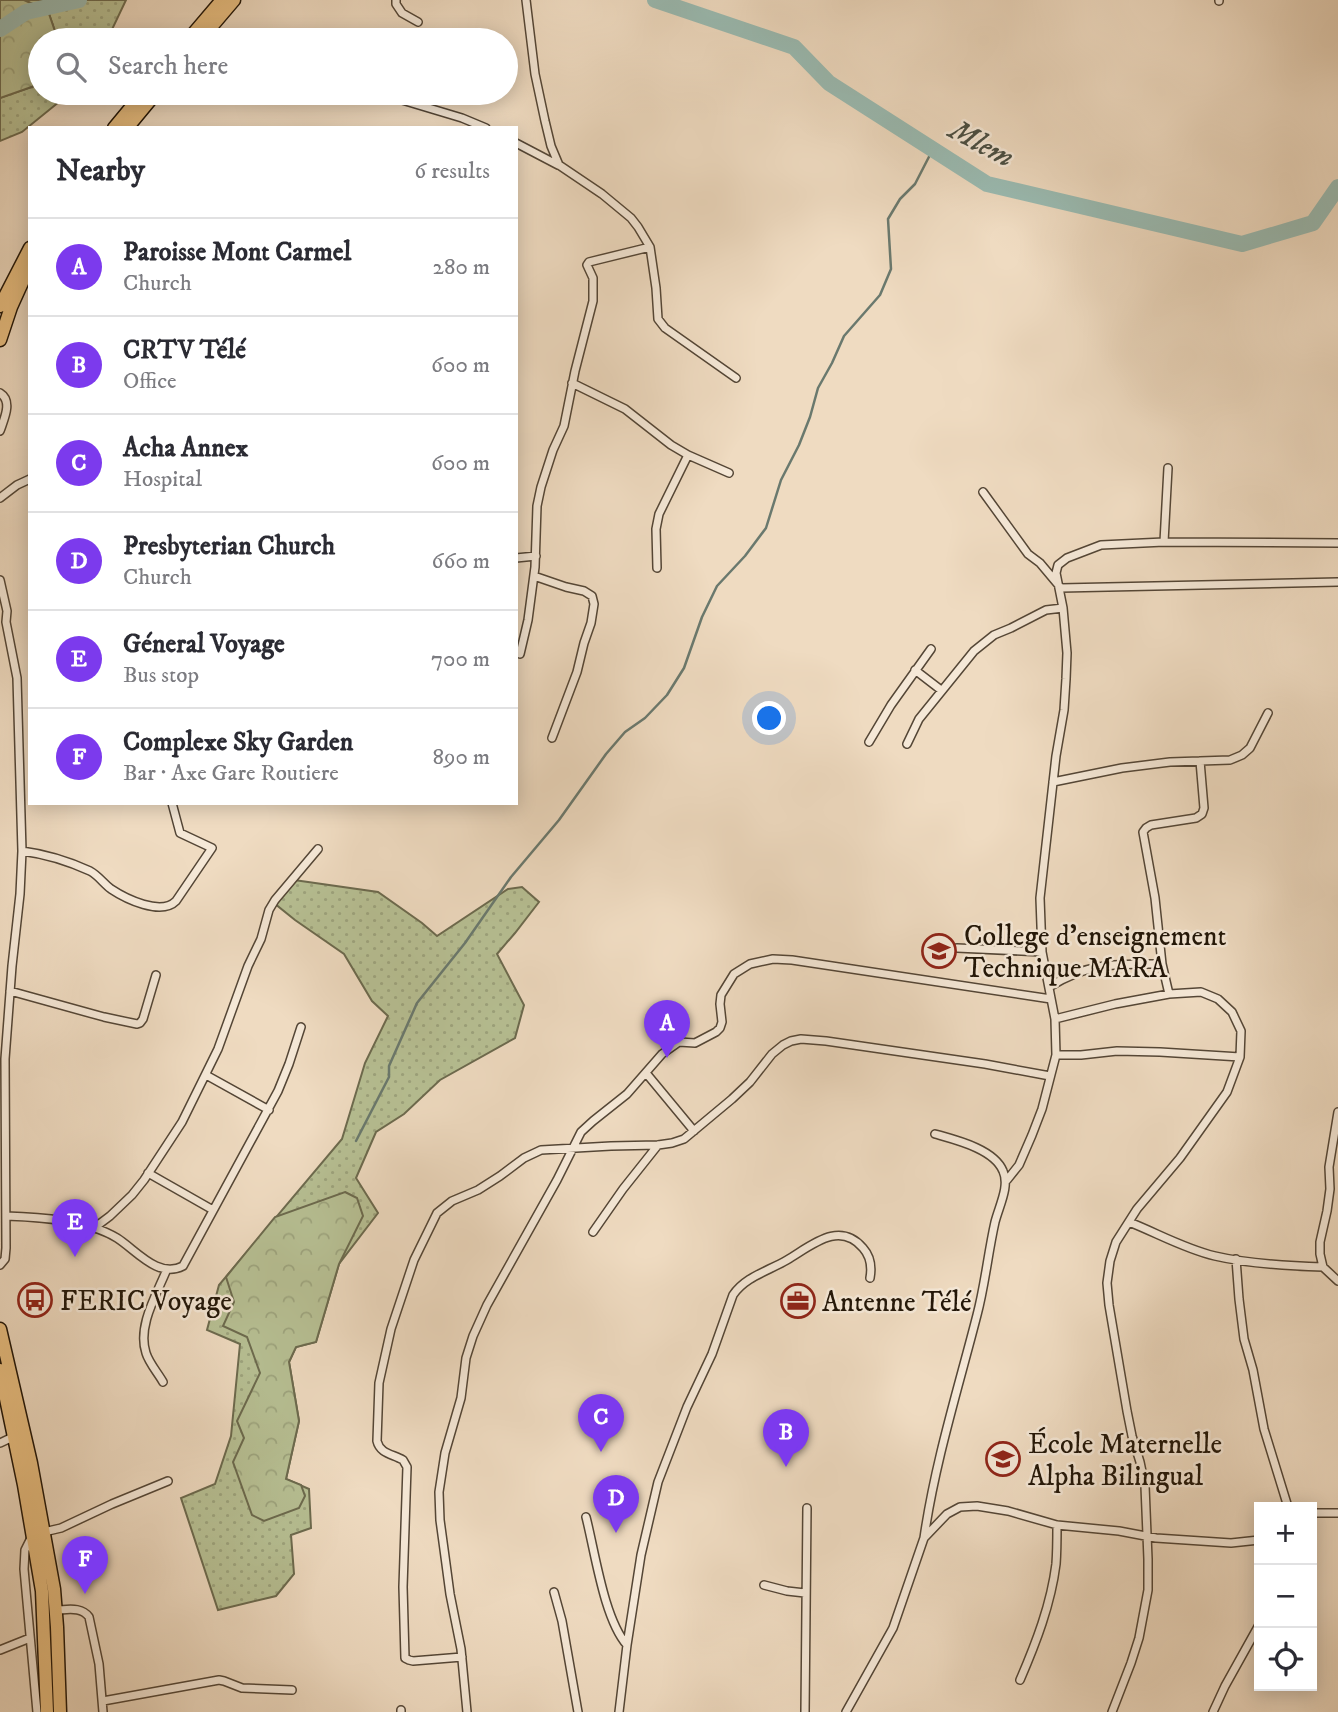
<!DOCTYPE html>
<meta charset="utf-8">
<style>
:root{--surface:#fff;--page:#f2f2f3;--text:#2b2b33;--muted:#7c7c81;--line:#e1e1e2;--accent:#7c3aed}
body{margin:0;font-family:"IM FELL DW Pica",serif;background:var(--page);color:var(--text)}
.controls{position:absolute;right:21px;bottom:21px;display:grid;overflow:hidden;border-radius:0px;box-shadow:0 4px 18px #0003}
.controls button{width:63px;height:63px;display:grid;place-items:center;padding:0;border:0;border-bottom:2px solid var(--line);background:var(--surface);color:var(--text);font:35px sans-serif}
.you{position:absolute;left:770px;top:719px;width:24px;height:24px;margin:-18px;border:5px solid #fff;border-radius:50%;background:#1a73e8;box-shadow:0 0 0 10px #1a73e833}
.badge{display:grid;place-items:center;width:46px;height:46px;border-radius:50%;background:var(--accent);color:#fff;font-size:23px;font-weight:700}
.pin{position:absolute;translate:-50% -58px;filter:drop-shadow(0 2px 4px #0008)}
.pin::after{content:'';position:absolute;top:37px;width:24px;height:21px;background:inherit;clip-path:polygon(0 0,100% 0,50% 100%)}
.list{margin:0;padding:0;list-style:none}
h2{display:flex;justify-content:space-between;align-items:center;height:91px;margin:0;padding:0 28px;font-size:30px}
h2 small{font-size:23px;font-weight:400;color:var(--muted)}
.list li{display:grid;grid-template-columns:46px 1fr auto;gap:21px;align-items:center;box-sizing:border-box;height:98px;padding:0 28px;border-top:2px solid var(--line)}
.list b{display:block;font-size:26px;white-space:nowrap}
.list p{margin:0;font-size:23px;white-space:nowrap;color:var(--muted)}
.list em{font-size:23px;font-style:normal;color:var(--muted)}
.icon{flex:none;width:38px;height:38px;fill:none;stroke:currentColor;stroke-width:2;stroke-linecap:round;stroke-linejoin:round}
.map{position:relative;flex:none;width:1338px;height:1712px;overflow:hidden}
.search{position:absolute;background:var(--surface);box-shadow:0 4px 18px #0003;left:28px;top:28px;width:490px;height:77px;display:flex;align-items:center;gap:18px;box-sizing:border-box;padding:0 24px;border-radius:38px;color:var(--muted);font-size:26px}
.panel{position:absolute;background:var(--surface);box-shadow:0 4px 18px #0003;left:28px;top:126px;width:490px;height:679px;border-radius:0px}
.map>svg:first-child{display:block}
.grass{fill:url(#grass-dots);stroke:#6c6a4e;stroke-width:2}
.forest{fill:url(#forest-crowns);stroke:#6c6a4e;stroke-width:2}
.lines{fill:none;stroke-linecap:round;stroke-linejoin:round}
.stream{stroke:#6a796e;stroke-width:2.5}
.river{stroke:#9abbb2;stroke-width:16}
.minor-casing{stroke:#544636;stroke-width:10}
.trunk-casing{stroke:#211507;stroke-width:15}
.minor{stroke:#f5e8d7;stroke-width:7}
.trunk{stroke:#e8be80;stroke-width:12}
.labels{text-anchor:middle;stroke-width:5;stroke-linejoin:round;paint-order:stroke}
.poi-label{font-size:28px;fill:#211507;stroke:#f5e8d7;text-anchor:start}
.water-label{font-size:30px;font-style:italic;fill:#4b4f43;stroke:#f5e8d7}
</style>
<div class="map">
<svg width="1338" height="1712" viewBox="0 0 1338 1712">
<defs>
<pattern id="grass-dots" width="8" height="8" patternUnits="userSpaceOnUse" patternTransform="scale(1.75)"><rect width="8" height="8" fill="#b7c094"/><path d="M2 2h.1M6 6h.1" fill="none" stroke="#9da47e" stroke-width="1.8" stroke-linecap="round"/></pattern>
<pattern id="forest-crowns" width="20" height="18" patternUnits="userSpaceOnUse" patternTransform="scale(1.75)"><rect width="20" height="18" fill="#b7c094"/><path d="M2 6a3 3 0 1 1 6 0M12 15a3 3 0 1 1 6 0" fill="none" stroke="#9da47e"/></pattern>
</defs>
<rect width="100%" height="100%" fill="#efdbc1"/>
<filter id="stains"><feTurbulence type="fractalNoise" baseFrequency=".00286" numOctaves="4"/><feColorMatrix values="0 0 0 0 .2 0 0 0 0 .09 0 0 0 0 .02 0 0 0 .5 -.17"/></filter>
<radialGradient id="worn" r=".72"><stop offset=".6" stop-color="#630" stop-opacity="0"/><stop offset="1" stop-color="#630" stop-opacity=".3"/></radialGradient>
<path class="grass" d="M24,0h102l-19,40h-49l-10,-29z
M40,84v9h30l-48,39 -22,9v-43z
M294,880l84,12 44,31 15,13 71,-47 14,-2 17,15 -24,31 -18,21 27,51 -9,33 -75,42 -36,34 -28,18 -20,46 22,35 -39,51 -23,78 -20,5 -7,15 10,59 -13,58 23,10 2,39 -20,7 3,39 -18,22 -58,14 -37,-112 34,-14 16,-48 9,-92 -33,-14 12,-45 123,-146 23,-76 23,-47 -16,-15 -28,-47 -49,-34 -21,-17z"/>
<path class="forest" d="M0,0h24l24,11 10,29h-18v44l-40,14z
M345,1192l12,6 6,18 -24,48 -23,78 -20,5 -7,15 10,59 -13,58 15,6 4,11 -6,12 -35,13 -12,-6 -19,-53 11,-24 -7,-17 23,-48 -13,-36 -24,-11 11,-24 -8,-25 49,-60z"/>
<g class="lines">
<path class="stream" d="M356,1141l33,-64v-11l28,-63 48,-60 46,-66 48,-57 47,-66 19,-22 20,-14 22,-23 17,-27 18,-51 15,-31 28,-30 21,-28 15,-48 18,-35 11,-28 8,-29 14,-25 12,-27 36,-41 11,-26 -3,-50 12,-20 15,-15 18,-35"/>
<path class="river" d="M655,0l139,47 35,36 158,101 255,60 71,-21 25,-36
M0,29l26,-17 53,-12"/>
<g class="minor-casing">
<path id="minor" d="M396,0v4l6,9 16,9
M526,0l9,74 10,47 6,25 8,19 43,29 29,24 7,9 12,20 6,41 2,31 7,9 71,50
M1219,1v-1
M392,97l70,21 24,10
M516,143l42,22
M572,383l53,26 46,36 17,10 41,18
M0,393c13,8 4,26 0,38
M983,492l45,62 12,9 21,25 277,-6
M0,498l17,-13 13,-6
M1164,542l4,-74
M516,558l20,-2
M657,568l-1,-39 3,-15 29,-59
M534,576l32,11 18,4 8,5 2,8 -3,19 -7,20 -7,29 -25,66
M0,580l7,31 -1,11 11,56 5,173 -2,43 -8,72 -7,93 1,189 -1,11 -5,6
M520,654l8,-34 7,-53 2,-61 4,-19 12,-37 11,-24 11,-55 18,-70v-23l-6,-13 2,-3 61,-15
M915,670l26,20
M869,742l22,-37 40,-56
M907,744l12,-25 55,-68 20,-16 17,-7 35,-18 17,-2
M1053,782l69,-14 48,-6 60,-2 12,-5 8,-7 18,-35
M22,851c23,3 46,10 68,20 9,5 13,12 21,18 15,10 50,27 65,12l36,-53 -32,-15 -8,-30
M957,948l85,4
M1049,987c40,-25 68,-23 113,-23
M10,991l94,26 33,7 3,-1 3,-4 13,-44
M1169,994l-7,-30 -7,-66 -12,-66 3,-4 5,-3 45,-7 6,-4 2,-6 -4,-47
M1055,1019l60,-15 54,-10 32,-2 17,7 14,13 9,19 -1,26 -13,35 -47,66 -43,51 -21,33 -6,19 -3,22 2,22 18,106 5,25 8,26 5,24 3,73v31l-9,48 -8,25 -19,49
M1056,1055h25l36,-4 43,1 80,5
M646,1073l48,58
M206,1075l63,35
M1338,1112l-9,55 1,22 -3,22 -7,31v12l3,13 15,14
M148,1173l65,37
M1007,1180l12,-15 13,-30 10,-26 14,-54 -1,-36 -13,-67 -2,-54 16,-142 8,-46 2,-31 1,-26 -4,-45 -7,-35 2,-8 9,-7 34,-13 63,-3 174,1
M6,1216c33,1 82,4 111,22 19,12 41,41 66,28l95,-175 11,-27 12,-37
M1129,1222c28,11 56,27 86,34 34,8 74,10 108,11
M94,1228l16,-12 22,-21 12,-15 38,-58 36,-73 30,-83 13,-27 8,-29 6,-10 43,-51
M593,1232l30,-43 35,-44
M1236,1259l3,40 5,40 9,31 11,59 24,78
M163,1382c-5,-9 -14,-19 -17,-29 -9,-27 11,-59 21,-84
M0,1443l17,-8
M1312,1513h26
M586,1517c9,35 18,102 41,128l-8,67
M44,1532l17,-4 51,-24 56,-23
M32,1536l-7,14 -1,19 13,143
M924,1538c11,-76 34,-149 53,-223 8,-30 11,-62 18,-93 4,-16 15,-36 8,-51 -9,-22 -47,-31 -68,-37
M764,1585l23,6 18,2
M554,1592l8,29 16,91
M55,1610c12,0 26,-4 34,7l10,47 4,48
M627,1645l14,-90 17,-73 29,-75 25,-53 21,-59c12,-18 35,-24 54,-35 24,-14 52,-40 76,-12 8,9 9,19 7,30
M0,1650l30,-12
M462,1657l-49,4 -4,-1 -4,-2 -2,-71 4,-120 -4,-7c-10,-6 -23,-6 -26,-19l2,-58 12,-54 23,-69 23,-47 15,-12 26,-11 22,-14 24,-18 17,-8 70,-4 47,-1 14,-2 12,-4 48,-40 18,-17 22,-28 11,-9 8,-4 10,-2 25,2 159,23 65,12
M1020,1680c16,-37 31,-76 36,-116 1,-13 1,-26 1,-39
M103,1701l116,-21 5,1 18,7 50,2
M401,1710v2
M467,1712l-6,-63 -11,-55 -4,-30 -6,-44 -1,-28 6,-39 16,-55 5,-40 7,-22 14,-31 70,-125 24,-48 12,-11 34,-27 35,-40 17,-12 16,1 21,-11 4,-4 2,-6 -2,-18 1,-9 13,-21 16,-10 23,-5 19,1 259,39
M805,1712l2,-204
M846,1712l47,-84 31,-90 23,-24 13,-7 17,-1 31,5 49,14 62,6 37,7 75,5 28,-3
M1213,1712l12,-26 34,-61"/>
</g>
<g class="trunk-casing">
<path id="trunk" d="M188,40l34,-40
M200,40l34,-40
M114,128l29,-35
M127,128l29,-35
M0,306l30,-58
M0,340l11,-33 19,-42
M0,1329l31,134 23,126 3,38 3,85
M0,1370l24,115 18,106 5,121"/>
</g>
<use href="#minor" class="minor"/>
<use href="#trunk" class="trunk"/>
</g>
<defs>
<g id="school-ring" transform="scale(1.75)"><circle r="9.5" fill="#f5e8d7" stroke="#8f2418" stroke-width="1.5"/><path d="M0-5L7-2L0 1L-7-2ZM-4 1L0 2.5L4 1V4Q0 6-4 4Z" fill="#8f2418"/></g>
<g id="bus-ring" transform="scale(1.75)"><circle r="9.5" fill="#f5e8d7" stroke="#8f2418" stroke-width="1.5"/><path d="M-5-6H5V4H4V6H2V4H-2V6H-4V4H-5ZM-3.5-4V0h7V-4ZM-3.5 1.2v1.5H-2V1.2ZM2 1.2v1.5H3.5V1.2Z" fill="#8f2418"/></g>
<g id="office-ring" transform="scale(1.75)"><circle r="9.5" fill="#f5e8d7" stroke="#8f2418" stroke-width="1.5"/><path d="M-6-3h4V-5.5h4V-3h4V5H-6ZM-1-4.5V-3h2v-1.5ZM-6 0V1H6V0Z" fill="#8f2418"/></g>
</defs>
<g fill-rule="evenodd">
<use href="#school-ring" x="939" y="951"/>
<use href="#bus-ring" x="35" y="1300"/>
<use href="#office-ring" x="798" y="1301"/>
<use href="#school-ring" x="1003" y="1459"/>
</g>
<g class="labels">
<g class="poi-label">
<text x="964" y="945">College d'enseignement<tspan x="964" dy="32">Technique MARA</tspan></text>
<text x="60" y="1310">FERIC Voyage</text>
<text x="822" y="1311">Antenne Télé</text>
<text x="1028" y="1453">École Maternelle<tspan x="1028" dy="32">Alpha Bilingual</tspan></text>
</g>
<g class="water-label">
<text transform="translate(982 143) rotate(28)" y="10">Mlem</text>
</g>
</g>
<rect width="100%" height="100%" filter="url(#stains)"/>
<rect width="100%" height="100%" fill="url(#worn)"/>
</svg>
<div class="controls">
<button>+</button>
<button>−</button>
<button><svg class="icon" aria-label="locate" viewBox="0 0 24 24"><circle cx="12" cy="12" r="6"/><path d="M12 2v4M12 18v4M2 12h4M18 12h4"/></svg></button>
</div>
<div class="you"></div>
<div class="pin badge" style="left:667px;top:1058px">A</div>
<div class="pin badge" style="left:786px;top:1467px">B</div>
<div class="pin badge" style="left:601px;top:1452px">C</div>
<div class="pin badge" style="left:616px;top:1533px">D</div>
<div class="pin badge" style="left:75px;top:1257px">E</div>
<div class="pin badge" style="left:85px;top:1594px">F</div>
<div class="search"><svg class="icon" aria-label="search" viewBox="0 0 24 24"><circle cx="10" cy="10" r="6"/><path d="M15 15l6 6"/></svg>Search here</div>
<section class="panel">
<h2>Nearby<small>6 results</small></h2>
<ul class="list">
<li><span class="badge">A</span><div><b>Paroisse Mont Carmel</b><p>Church</p></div><em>280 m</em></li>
<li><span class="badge">B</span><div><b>CRTV Télé</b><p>Office</p></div><em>600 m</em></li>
<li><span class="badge">C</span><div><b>Acha Annex</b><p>Hospital</p></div><em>600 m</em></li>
<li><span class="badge">D</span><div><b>Presbyterian Church</b><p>Church</p></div><em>660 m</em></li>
<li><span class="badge">E</span><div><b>Géneral Voyage</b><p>Bus stop</p></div><em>700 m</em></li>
<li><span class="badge">F</span><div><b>Complexe Sky Garden</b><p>Bar · Axe Gare Routiere</p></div><em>890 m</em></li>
</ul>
</section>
</div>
